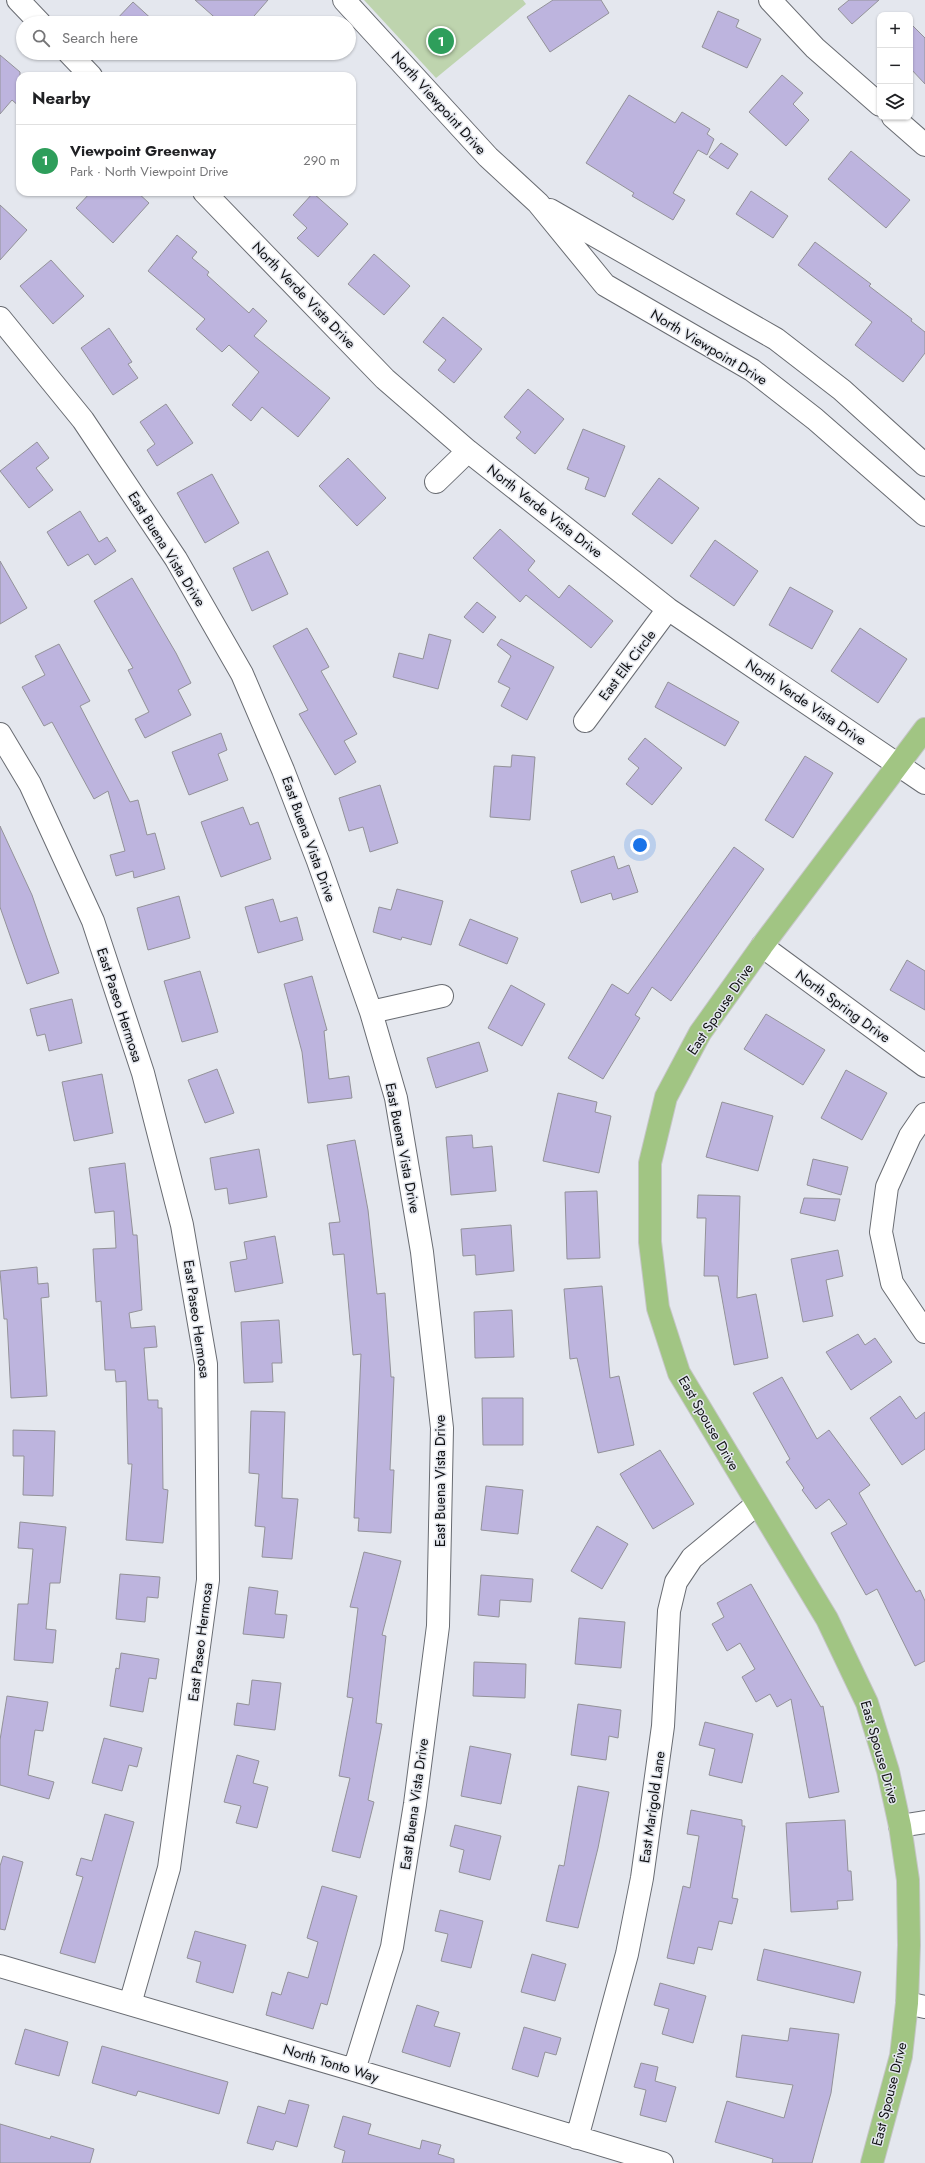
<!DOCTYPE html>
<meta charset="utf-8">
<style>
:root{--surface:#fff;--page:#f2f2f2;--text:#202124;--muted:#757577;--line:#e0e0e0;--accent:#456418}
body{margin:0;font-family:Jost,sans-serif;background:var(--page);color:var(--text)}
.controls{position:absolute;right:12px;top:12px;display:grid;overflow:hidden;border-radius:8px;box-shadow:0 1px 3px #0004}
.controls button{width:36px;height:36px;display:grid;place-items:center;padding:0;border:0;border-bottom:1px solid var(--line);background:var(--surface);color:var(--text);font:20px sans-serif}
.you{position:absolute;left:640px;top:845px;width:14px;height:14px;margin:-10px;border:3px solid #fff;border-radius:50%;background:#1a73e8;box-shadow:0 0 0 6px #1a73e833}
.badge{display:grid;place-items:center;width:26px;height:26px;border-radius:50%;background:var(--accent);color:#fff;font-size:13px;font-weight:700}
.pin{position:absolute;translate:-50% -50%;border:2px solid #fff;box-shadow:0 1px 4px #0006}
.list{margin:0;padding:0;list-style:none}
h2{display:flex;justify-content:space-between;align-items:center;height:52px;margin:0;padding:0 16px;font-size:17px}
h2 small{font-size:13px;font-weight:400;color:var(--muted)}
.list li{display:grid;grid-template-columns:26px 1fr auto;gap:12px;align-items:center;box-sizing:border-box;height:72px;padding:0 16px;border-top:1px solid var(--line)}
.list b{display:block;font-size:15px;white-space:nowrap}
.list p{margin:0;font-size:13px;white-space:nowrap;color:var(--muted)}
.list em{font-size:13px;font-style:normal;color:var(--muted)}
.icon{flex:none;width:22px;height:22px;fill:none;stroke:currentColor;stroke-width:2;stroke-linecap:round;stroke-linejoin:round}
.map{position:relative;flex:none;width:925px;height:2163px;overflow:hidden}
.search{position:absolute;background:var(--surface);box-shadow:0 1px 3px #0004;left:16px;top:16px;width:340px;height:44px;display:flex;align-items:center;gap:10px;box-sizing:border-box;padding:0 14px;border-radius:22px;color:var(--muted);font-size:15px}
.panel{position:absolute;background:var(--surface);box-shadow:0 1px 3px #0004;left:16px;top:72px;width:340px;height:124px;border-radius:12px}
.map>svg:first-child{display:block}
.green{fill:#bed4ae}
.building{fill:#bdb4de;stroke:#939299}
.lines{fill:none;stroke-linecap:round;stroke-linejoin:round}
.minor-casing{stroke:#696c72;stroke-width:24}
.major-casing{stroke:#c5c6c6;stroke-width:24}
.minor{stroke:#fff;stroke-width:22}
.major{stroke:#a1c583;stroke-width:22}
.labels{text-anchor:middle;stroke-width:3;stroke-linejoin:round;paint-order:stroke}
.street-label{font-size:14px;fill:#0f1012;stroke:#e4e7ee}
</style>
<div class="map">
<svg width="925" height="2163" viewBox="0 0 925 2163">
<rect width="100%" height="100%" fill="#e4e7ee"/>
<path class="green" d="M364,0h159l3,4 -90,74z"/>
<path class="building" d="M195,0h73l-20,23h-27z
M553,0h48l8,13 -59,39 -23,-35z
M849,0h30l-27,24 -14,-15z
M133,2l23,21h-43z
M718,11l21,9 -3,7 25,12 -14,29 -45,-21z
M910,23l15,15v46l-15,-16z
M0,55l20,17v35l-8,-7 -12,14z
M782,75l21,18 -10,11 16,16 -23,26 -37,-34z
M629,95l46,28 7,-11 28,17 -3,5 7,5 -7,16 -9,-5 -25,43 12,7 -12,20 -41,-24 2,-3 -48,-30z
M721,143l17,11 -10,15 -19,-12z
M851,151l59,49 -24,28 -58,-49z
M751,191l37,25 -15,22 -37,-24z
M91,192h46l12,11 -36,40 -37,-35z
M313,193l35,31 -30,33 -21,-19 10,-10 -14,-13z
M0,205l27,25 -27,30z
M177,235l20,17 -5,6 17,14 -2,3 42,38 4,-5 14,13 -13,15 76,62 -32,39 -36,-30 -11,14 -19,-16 27,-33 -30,-27 -7,7 -26,-23 9,-10 -57,-48z
M815,242l56,42 -2,2 43,33 -1,2 14,11v21l-22,29 -48,-37 17,-23 -74,-57z
M374,254l36,32 -26,29 -36,-31z
M51,260l33,36 -31,28 -33,-38z
M443,317l39,32 -28,34 -16,-13 8,-10 -23,-18z
M109,328l23,34 -4,2 10,14 -25,17 -32,-47z
M528,389l36,30 -29,35 -19,-16 5,-6 -17,-15z
M166,404l27,39 -36,23 -10,-16 8,-6 -15,-22z
M583,429l42,17 -20,51 -20,-8 4,-11 -22,-9z
M37,442l12,16 -13,10 17,22 -24,18 -29,-37z
M348,458l38,40 -29,28 -38,-40z
M212,474l27,49 -34,20 -28,-50z
M659,478l40,30 -27,36 -40,-30z
M80,511l19,31 8,-5 9,14 -21,14 -7,-11 -20,12 -21,-34z
M500,529l35,32 -7,9 31,28 10,-13 44,36 -22,27 -65,-53 -6,7 -47,-44z
M715,540l43,31 -24,35 -44,-30z
M268,551l20,43 -36,17 -19,-43z
M0,561l27,47 -27,16z
M132,578l44,75 15,30 -13,7 13,25 -46,23 -10,-19 14,-7 -21,-42 5,-2 -39,-67z
M790,587l43,24 -21,38 -43,-24z
M477,602l19,15 -13,16 -19,-16z
M307,628l22,39 -8,4 36,63 -13,7 12,21 -21,13 -36,-61 9,-4 -35,-64z
M860,628l47,31 -29,44 -47,-32z
M429,634l22,6 -13,49 -45,-12 6,-24 24,6z
M501,639l53,28 -27,53 -26,-14 9,-18 -12,-6 13,-26 -14,-11z
M59,644l31,57 -10,5 50,96 8,-2 9,35 8,-2 10,36 -31,9 -1,-7 -17,5 -6,-21 15,-4 -17,-60 -14,8 -42,-77 -8,4 -22,-39 23,-12 -10,-19z
M668,682l71,40 -14,24 -70,-39z
M221,733l6,17 -9,4 10,26 -39,15 -17,-43z
M645,738l37,30 -30,37 -26,-21 13,-16 -11,-9z
M512,755l23,2 -5,63 -40,-3 4,-51 17,1z
M805,756l28,17 -40,65 -28,-18z
M380,785l18,58 -28,9 -7,-25 -14,4 -10,-33z
M243,807l7,18 8,-3 13,37 -50,18 -20,-55z
M0,826l32,69 27,78 -32,11 -27,-77z
M734,847l30,22 -93,132 -19,-14 -17,28 5,3 -37,61 -35,-21 44,-74 16,10z
M614,856l4,13 11,-4 9,27 -25,8 -2,-7 -30,10 -10,-32z
M397,889l46,12 -12,44 -29,-8 -1,3 -28,-8 6,-25 12,3z
M179,896l11,42 -42,12 -11,-42z
M273,899l7,23 17,-5 6,23 -45,13 -13,-46z
M470,919l48,19 -11,26 -48,-19z
M907,960l18,11v39l-35,-20z
M200,971l18,61 -36,10 -18,-61z
M312,976l15,54 -3,1 5,48 20,-3 3,22 -44,5 -6,-51 -18,-68z
M511,985l34,19 -23,42 -34,-18z
M72,999l10,44 -33,8 -4,-17 -8,2 -7,-27z
M766,1014l59,36 -22,35 -59,-36z
M479,1042l9,29 -52,17 -9,-30z
M217,1069l17,44 -29,10 -17,-43z
M846,1070l41,23 -25,47 -41,-22z
M102,1074l11,59 -39,8 -12,-59z
M558,1093l39,9 -2,10 16,4 -12,57 -56,-12z
M722,1102l51,14 -15,55 -52,-14z
M472,1135l1,13 19,-2 4,45 -45,4 -5,-58z
M355,1140l13,70 9,84 8,-1 6,84h3l-4,93h4l-3,63 -33,-2 1,-13h-5l7,-164 -8,1 -9,-101 -11,1 -4,-32 11,-1 -13,-77z
M259,1149l8,48 -38,7 -2,-16 -12,2 -5,-32z
M813,1159l35,8 -7,28 -34,-10z
M125,1163l8,72h4l5,75 -13,3 2,15 24,-2 2,21 -13,1 4,52h10v8h4l1,81 5,1 -5,53 -37,-3 6,-76h-4l-2,-83 -10,1 -1,-12h-10l-4,-69 -5,1 -3,-53 23,-1 -2,-37 -19,2 -6,-45z
M597,1191l3,67 -33,1 -2,-67z
M698,1195l42,1 -3,102 19,-4 12,64 -34,7 -16,-89h-14l2,-58h-9z
M804,1198l36,1 -5,22 -35,-8z
M511,1225l3,46 -38,4 -1,-20 -12,1 -2,-27z
M275,1236l8,47 -48,9 -5,-30 17,-3 -3,-17z
M838,1250l5,26 -17,4 7,36 -30,6 -12,-63z
M37,1267l1,17 10,-1 1,14 -8,1 6,98 -36,2 -4,-79h-3l-4,-48z
M602,1286l8,92 9,-2 15,69 -36,8 -21,-95 -7,1 -6,-70z
M512,1310l2,47 -39,1 -1,-46z
M279,1320l3,43h-10l1,19 -29,1 -3,-61z
M858,1334l7,11 10,-7 17,24 -41,28 -25,-38z
M782,1377l35,62 12,-9 41,55 -11,8 57,99 4,-2 5,11v60l-10,5 -38,-77 -11,6 -35,-62 16,-9 -18,-25 -13,10 -14,-19 2,-2 -18,-26 4,-3 -37,-66z
M900,1396l16,23 9,-7v37l-23,16 -32,-47z
M482,1398h41v47h-40z
M251,1411l34,1 -3,86 16,1 -6,60 -30,-2 3,-30 -10,-1 4,-52 -10,-1z
M13,1430l42,1 -2,65 -30,-1 1,-39h-11z
M660,1450l34,54 -41,25 -33,-55z
M486,1486l37,4 -5,44 -37,-4z
M20,1522l46,5 -6,56h-10l-4,46 10,1 -3,33 -39,-3 4,-56h10l5,-55 -15,-1z
M597,1526l31,18 -26,45 -31,-18z
M364,1552l37,9 -19,74 4,1 -10,87 6,1 -14,76 6,2 -14,56 -28,-7 18,-73 -11,-2 14,-78 -6,-1 11,-89 -8,-1z
M120,1574l40,3 -2,21 -11,-1 -2,25 -29,-3z
M481,1575l52,4 -2,23 -31,-2 -1,17 -21,-2z
M751,1584l70,123 2,-1 16,86 -30,6 -18,-99 -14,8 -7,-13 -14,8 -14,-25 13,-8 -15,-26 -13,8 -15,-27 12,-7 -7,-14z
M249,1587l29,4 -3,23 12,1 -3,23 -41,-4z
M579,1618l46,4 -4,46 -46,-4z
M121,1653l38,6 -3,20 -7,-1 -6,34 -33,-6 6,-38 3,1z
M474,1662l52,2 -1,34 -52,-2z
M252,1680l29,3 -6,47 -41,-5 3,-22 12,2z
M7,1696l41,6 -5,29 -8,-1 -7,45 26,7 -5,17 -49,-14v-45z
M578,1704l43,6 -3,28 -9,-2 -3,24 -35,-5z
M705,1722l48,12 -11,49 -33,-8 6,-26 -16,-4z
M104,1738l38,10 -5,19 -8,-2 -7,26 -30,-8z
M470,1746l41,8 -10,50 -40,-8z
M237,1755l22,6 -6,22 15,4 -11,41 -21,-5 5,-17 -17,-4z
M578,1786l31,6 -11,56 -20,80 -32,-7 13,-56 5,1z
M691,1810l51,10v6h3l-13,72 6,1 -6,25 -13,-3 -7,29 -14,-3 -4,17 -27,-6 16,-72 7,2 9,-52 -12,-2z
M105,1814l29,8 -39,141 -35,-10 23,-76 -7,-2 5,-17 11,3z
M845,1820l3,51h3l2,29 -16,1 1,8 -47,3 -5,-89z
M455,1825l46,11 -11,44 -31,-8 5,-22 -14,-4z
M3,1856l20,6 -18,68 -5,-1v-63z
M322,1886l35,10 -30,109 -6,-2 -8,26 -47,-14 6,-23 9,3 7,-23 20,6 10,-36 -11,-4z
M440,1910l43,11 -12,47 -30,-7 7,-27 -13,-3z
M195,1931l51,14 -13,48 -37,-11 5,-20 -14,-4z
M764,1949l97,23 -7,31 -97,-23z
M532,1954l34,10 -11,37 -34,-9z
M660,1983l46,13 -13,47 -31,-9 7,-25 -15,-4z
M417,2005l22,7 -5,14 26,7 -10,34 -48,-15z
M524,2027l37,11 -5,17 -11,-3 -7,25 -26,-8z
M790,2028l49,6 -8,59 -19,70h-40l1,-4 -58,-17 12,-41 57,17 9,-33 -57,-8 6,-42 46,6z
M25,2029l43,13 -9,34 -44,-12z
M102,2046l126,36 -9,32 -81,-23 -2,5 -44,-13z
M641,2063l17,4 -3,14 21,6 -10,35 -26,-7 6,-25 -12,-3z
M289,2100l20,5 -12,42 -21,-6 -3,9 -26,-7 11,-37 27,8z
M343,2116l28,8 -3,10 52,15 2,-9 19,5 -3,9 16,5v4h-112l3,-12 -11,-4z
M0,2124l50,15 1,-3 43,13 -4,14h-90z"/>
<g class="lines">
<g class="minor-casing">
<path id="minor" d="M18,0l22,23
M344,0l144,157 50,46 67,82 147,85 63,49 110,96
M770,0l45,48 65,57
M69,53l22,23
M893,117l32,28
M204,192l181,187 83,72 200,158 257,174
M550,210l226,129 66,51 83,75
M0,318l83,102 93,139 66,115 41,96 35,91 53,151 25,86 26,154 20,176 -4,198 -23,178 -23,143 -38,123
M436,482l32,-31
M585,721l83,-112
M0,734l30,50 63,137 50,152 39,152 24,139 2,216 -39,288 -39,136
M762,946l163,120
M371,1012l71,-16
M925,1114l-15,22 -23,51 -6,45 11,51 33,49
M900,1826l25,-4
M0,1966l354,104 308,93
M907,2003l18,4
M577,2138l50,-184 15,-76 21,-152 6,-115 7,-29 16,-24 65,-54"/>
</g>
<g class="major-casing">
<path id="major" d="M872,2163l29,-107 6,-53 2,-58 -1,-65 -8,-54 -12,-55 -21,-68 -40,-84 -148,-246 -21,-65 -8,-66v-79l16,-66 34,-64 62,-87 163,-217"/>
</g>
<use href="#minor" class="minor"/>
<use href="#major" class="major"/>
</g>
<g class="labels">
<g class="street-label">
<text transform="translate(439 103) rotate(48)" y="5">North Viewpoint Drive</text>
<text transform="translate(304 295) rotate(46)" y="5">North Verde Vista Drive</text>
<text transform="translate(709 347) rotate(31)" y="5">North Viewpoint Drive</text>
<text transform="translate(545 511) rotate(38)" y="5">North Verde Vista Drive</text>
<text transform="translate(167 549) rotate(58)" y="5">East Buena Vista Drive</text>
<text transform="translate(627 665) rotate(-53)" y="5">East Elk Circle</text>
<text transform="translate(806 702) rotate(34)" y="5">North Verde Vista Drive</text>
<text transform="translate(309 839) rotate(70)" y="5">East Buena Vista Drive</text>
<text transform="translate(120 1005) rotate(72)" y="5">East Paseo Hermosa</text>
<text transform="translate(843 1006) rotate(36)" y="5">North Spring Drive</text>
<text transform="translate(720 1009) rotate(-56)" y="5">East Spouse Drive</text>
<text transform="translate(403 1148) rotate(79)" y="5">East Buena Vista Drive</text>
<text transform="translate(197 1319) rotate(82)" y="5">East Paseo Hermosa</text>
<text transform="translate(709 1423) rotate(60)" y="5">East Spouse Drive</text>
<text transform="translate(440 1481) rotate(-90)" y="5">East Buena Vista Drive</text>
<text transform="translate(200 1642) rotate(-83)" y="5">East Paseo Hermosa</text>
<text transform="translate(880 1752) rotate(74)" y="5">East Spouse Drive</text>
<text transform="translate(414 1804) rotate(-82)" y="5">East Buena Vista Drive</text>
<text transform="translate(652 1807) rotate(-82)" y="5">East Marigold Lane</text>
<text transform="translate(331 2063) rotate(17)" y="5">North Tonto Way</text>
<text transform="translate(889 2094) rotate(-76)" y="5">East Spouse Drive</text>
</g>
</g>
</svg>
<div class="controls">
<button>+</button>
<button>−</button>
<button><svg class="icon" aria-label="layers" viewBox="0 0 24 24"><path d="M12 4l9 5-9 5-9-5zM3 14l9 5 9-5"/></svg></button>
</div>
<div class="you"></div>
<div class="pin badge" style="left:441px;top:41px;background:#2e9e5b">1</div>
<div class="search"><svg class="icon" aria-label="search" viewBox="0 0 24 24"><circle cx="10" cy="10" r="6"/><path d="M15 15l6 6"/></svg>Search here</div>
<section class="panel">
<h2>Nearby<small></small></h2>
<ul class="list">
<li><span class="badge" style="background:#2e9e5b">1</span><div><b>Viewpoint Greenway</b><p>Park · North Viewpoint Drive</p></div><em>290 m</em></li>
</ul>
</section>
</div>
